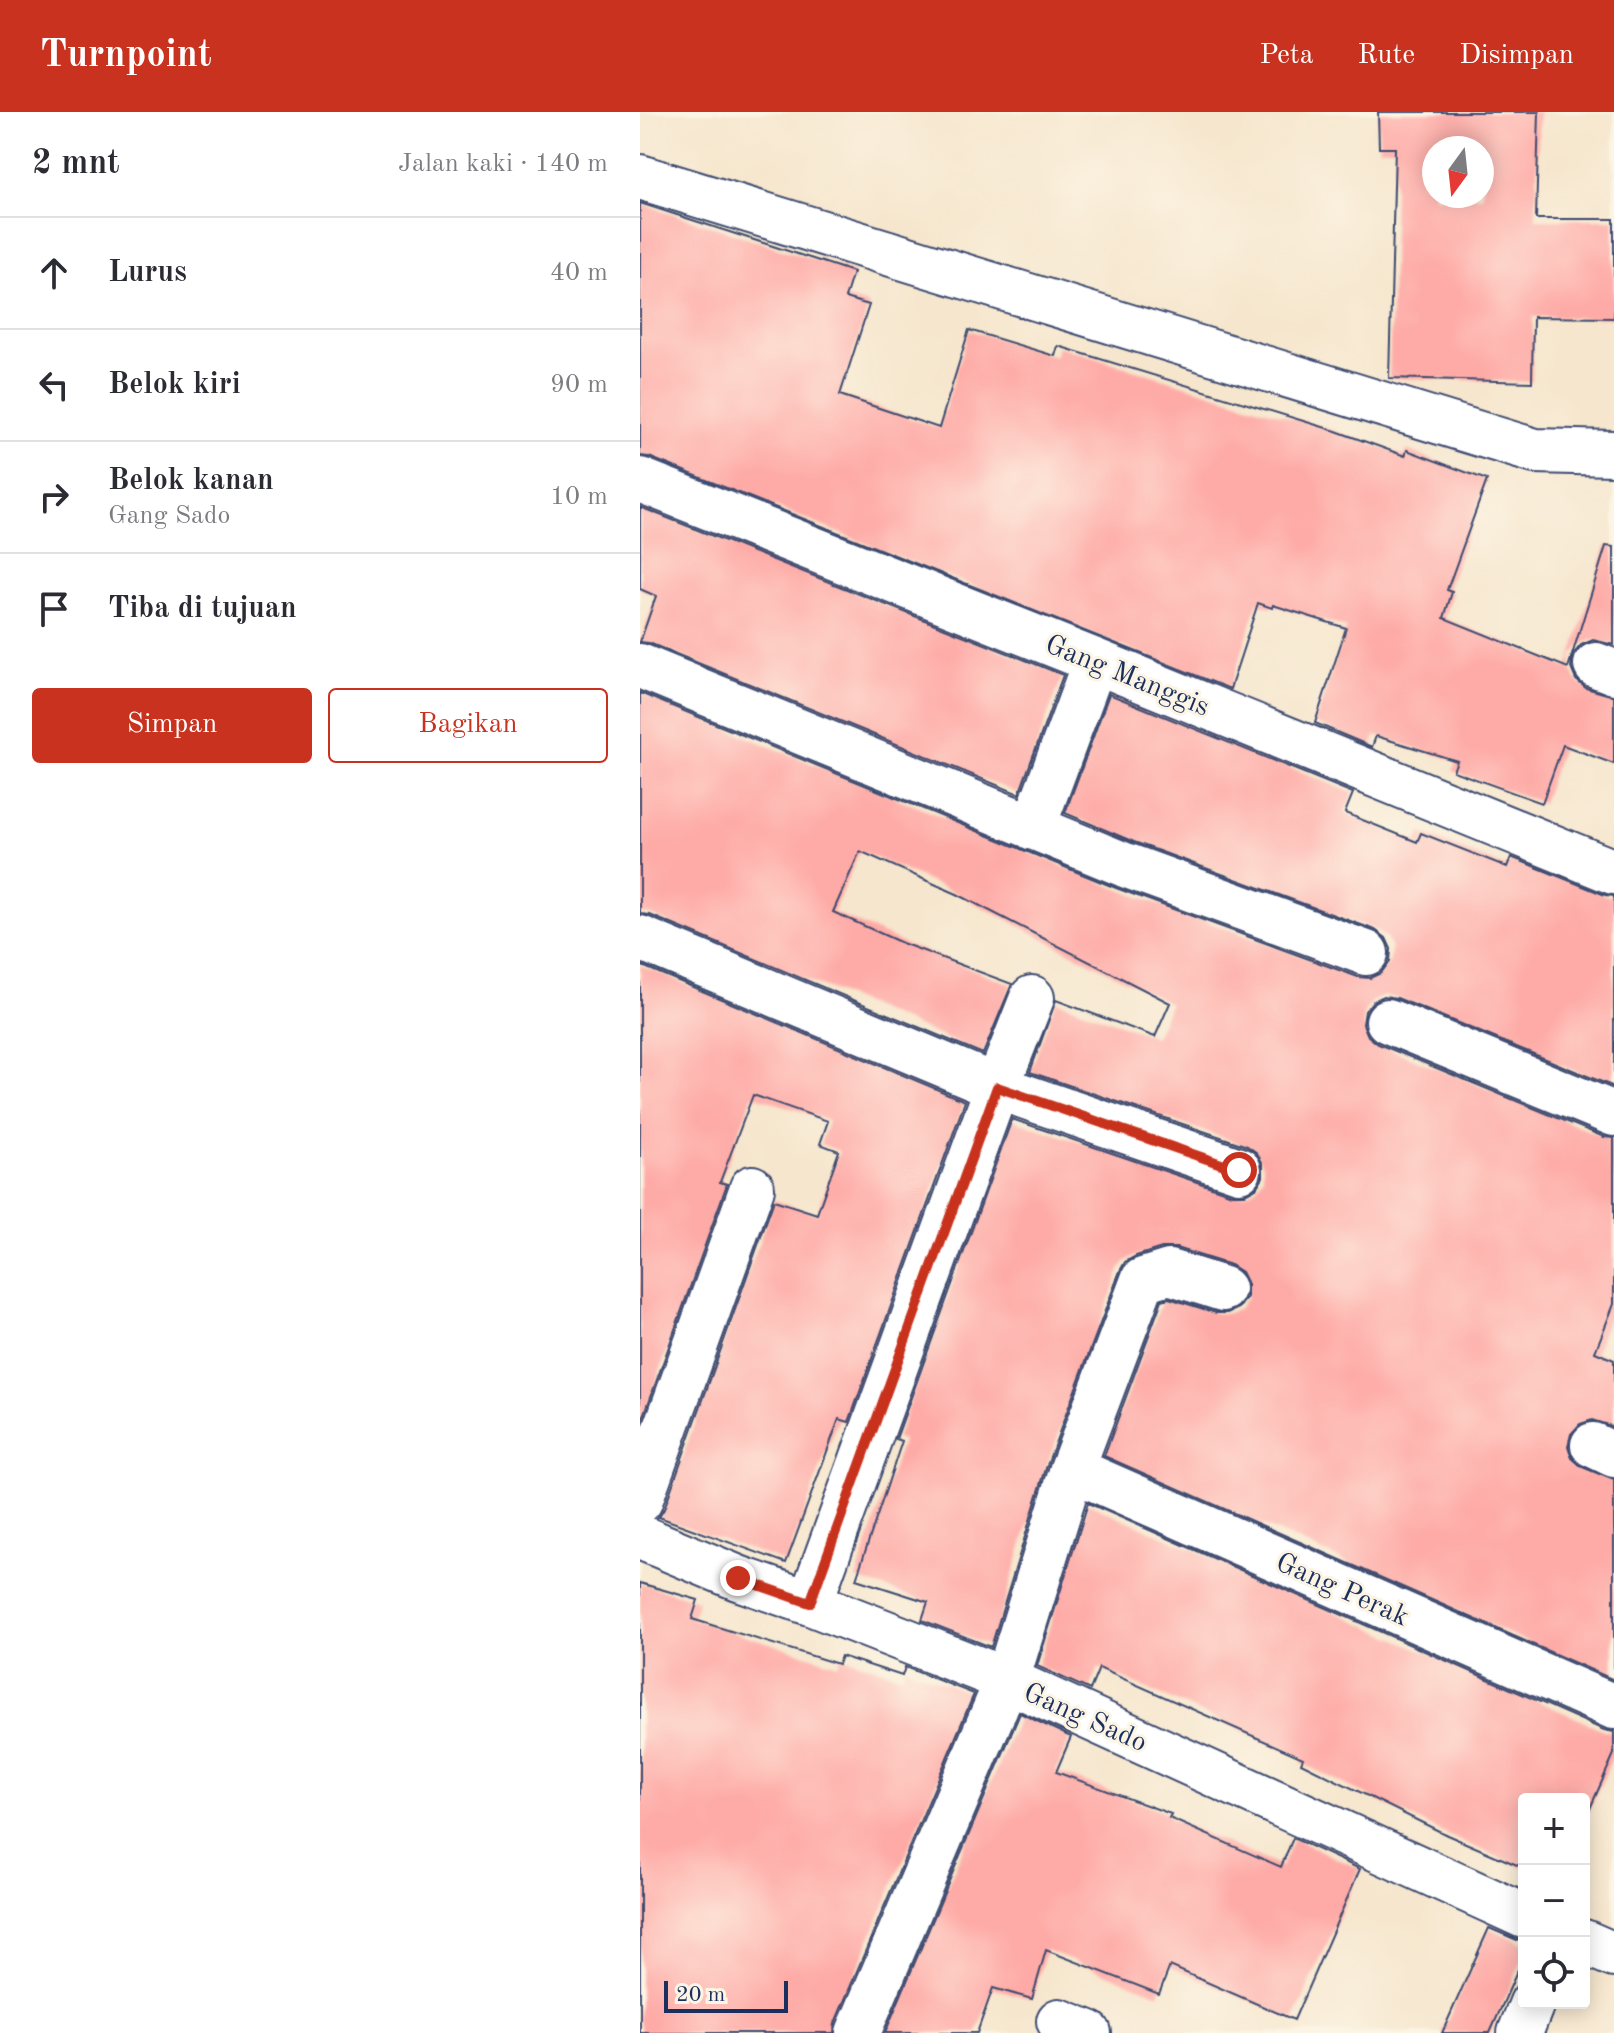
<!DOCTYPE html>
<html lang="id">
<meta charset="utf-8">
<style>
:root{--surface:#fff;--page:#f7f7f7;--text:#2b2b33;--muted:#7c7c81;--line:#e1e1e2;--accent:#c8321e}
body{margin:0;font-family:"Old Standard TT",serif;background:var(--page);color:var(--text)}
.controls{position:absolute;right:24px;bottom:24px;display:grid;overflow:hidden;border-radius:8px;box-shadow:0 4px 20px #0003}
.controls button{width:72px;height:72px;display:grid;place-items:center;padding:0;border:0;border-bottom:2px solid var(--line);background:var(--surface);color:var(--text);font:40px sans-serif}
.compass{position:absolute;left:782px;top:24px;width:72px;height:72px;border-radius:50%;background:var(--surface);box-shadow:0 4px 20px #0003;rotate:195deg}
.scale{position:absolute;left:24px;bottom:20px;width:124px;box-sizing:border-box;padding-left:8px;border:4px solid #1b2f5e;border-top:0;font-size:22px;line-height:28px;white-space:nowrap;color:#1b2f5e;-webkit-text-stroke:6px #fcf5e5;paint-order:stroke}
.stop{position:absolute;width:24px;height:24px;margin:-18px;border:6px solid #c8321e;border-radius:50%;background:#fff}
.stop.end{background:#c8321e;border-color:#fff;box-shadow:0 2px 8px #0008}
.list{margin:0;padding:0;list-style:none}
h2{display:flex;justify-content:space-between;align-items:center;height:104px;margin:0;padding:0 32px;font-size:34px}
h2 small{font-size:26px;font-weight:400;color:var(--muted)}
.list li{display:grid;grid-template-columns:52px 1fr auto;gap:24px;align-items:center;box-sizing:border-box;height:112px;padding:0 32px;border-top:2px solid var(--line)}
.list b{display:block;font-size:30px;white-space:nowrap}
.list p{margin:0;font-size:26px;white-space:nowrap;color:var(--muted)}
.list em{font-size:26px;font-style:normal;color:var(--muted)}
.actions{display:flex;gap:16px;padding:24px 32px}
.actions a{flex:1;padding:18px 0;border:2px solid var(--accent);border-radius:8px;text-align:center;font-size:28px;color:var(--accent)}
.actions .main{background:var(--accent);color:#fff}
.icon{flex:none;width:44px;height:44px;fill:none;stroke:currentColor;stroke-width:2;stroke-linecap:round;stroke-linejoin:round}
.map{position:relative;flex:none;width:974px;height:1921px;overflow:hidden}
header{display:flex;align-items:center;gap:48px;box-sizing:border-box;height:112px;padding:0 40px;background:var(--accent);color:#fff}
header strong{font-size:38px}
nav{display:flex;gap:44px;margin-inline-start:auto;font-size:28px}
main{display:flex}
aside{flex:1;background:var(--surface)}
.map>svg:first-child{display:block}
.building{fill:#feaba7;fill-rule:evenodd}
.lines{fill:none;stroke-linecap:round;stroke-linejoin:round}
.minor-casing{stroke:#3c4a6f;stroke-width:48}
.minor{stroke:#fff;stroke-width:44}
.route{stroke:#c8321e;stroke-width:10}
.labels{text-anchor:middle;stroke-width:6;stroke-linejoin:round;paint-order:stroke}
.street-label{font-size:28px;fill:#1b2f5e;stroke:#fcf5e5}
</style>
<header>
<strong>Turnpoint</strong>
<nav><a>Peta</a><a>Rute</a><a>Disimpan</a></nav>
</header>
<main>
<aside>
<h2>2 mnt<small>Jalan kaki · 140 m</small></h2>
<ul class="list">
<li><svg class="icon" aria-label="ahead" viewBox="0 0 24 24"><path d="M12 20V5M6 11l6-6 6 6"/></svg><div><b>Lurus</b></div><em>40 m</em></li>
<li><svg class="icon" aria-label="left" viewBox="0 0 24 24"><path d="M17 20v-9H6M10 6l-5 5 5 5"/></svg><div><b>Belok kiri</b></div><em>90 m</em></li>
<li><svg class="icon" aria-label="right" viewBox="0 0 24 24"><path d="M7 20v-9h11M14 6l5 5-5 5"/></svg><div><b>Belok kanan</b><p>Gang Sado</p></div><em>10 m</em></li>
<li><svg class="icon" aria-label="arrive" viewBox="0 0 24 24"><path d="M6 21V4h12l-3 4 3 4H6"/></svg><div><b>Tiba di tujuan</b></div></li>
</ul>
<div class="actions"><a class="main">Simpan</a><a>Bagikan</a></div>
</aside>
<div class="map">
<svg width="974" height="1921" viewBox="0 0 974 1921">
<rect width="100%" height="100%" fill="#fcf5e5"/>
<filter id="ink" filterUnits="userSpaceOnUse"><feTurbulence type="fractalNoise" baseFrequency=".0125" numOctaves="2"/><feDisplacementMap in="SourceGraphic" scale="16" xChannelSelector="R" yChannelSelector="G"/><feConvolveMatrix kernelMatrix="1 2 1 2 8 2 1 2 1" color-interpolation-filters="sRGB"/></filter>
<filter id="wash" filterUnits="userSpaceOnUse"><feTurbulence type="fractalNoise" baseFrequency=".006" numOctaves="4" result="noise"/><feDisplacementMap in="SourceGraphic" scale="32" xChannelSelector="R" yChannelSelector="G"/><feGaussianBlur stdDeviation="1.8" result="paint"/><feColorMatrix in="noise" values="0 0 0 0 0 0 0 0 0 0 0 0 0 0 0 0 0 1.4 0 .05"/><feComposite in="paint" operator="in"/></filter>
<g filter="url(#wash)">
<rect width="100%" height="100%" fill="#f6e6cd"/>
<g id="blocks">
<path class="building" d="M738,0h161l-3,107h78v99l-81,-1 -1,65 -143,-4 6,-230h-16zM794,36h48v48h-48z
M0,91l213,69 -8,26 24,7 -29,90 99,33 30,-98 86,26 3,-10 278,85 69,25 2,-6 80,30 -40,110 5,2 -8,26 124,50 38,-122 8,1v98l-21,-5 -12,5 -8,10 -2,13 5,12 10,8 28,8v68l-51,-19 -21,58 -89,-32 4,-10 -81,-25 -4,11 -57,-24 31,-95 -73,-23 -1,3 -14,-5 -28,86 -581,-232 -9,-1z
M0,395l423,168 -44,119 -370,-151 -9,-1 16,-46 -16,-7z
M0,581l476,195 242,89 12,1 11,-5 9,-12 1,-12 -5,-11 -11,-8 -241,-88 -69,-29 44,-119 244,99 -8,20 72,29 4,-9 86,34 4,-10 94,38 9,1v191l-217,-89 -13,-2 -11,5 -8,10 -2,13 5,12 10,8 226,93 10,1v166l-19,48 19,8v67l-22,-7 -12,4 -9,10 -3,12 4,12 10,9 32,13v200l-510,-224 58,-156 7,-2 47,15h12l11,-5 8,-11v-13l-6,-12 -11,-7 -54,-17h-14l-26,8 -11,6 -5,9 -72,191 -57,185 -69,-27 6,-18 -72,-23 46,-138 -6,-2 116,-320 220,75h13l11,-6 7,-11v-13l-6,-11 -10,-7 -217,-74 26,-72 99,37 15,-34 -213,-109 -97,-43 -27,61 69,31 110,41 -29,70 -333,-139 -10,-1z
M0,853l325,136 -116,321 -10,-3 -53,144 -127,-46 5,-8 110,-309 43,14 22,-63 -19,-7 8,-23 -75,-26 -33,87 7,2 -87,243z
M448,1391l516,227 10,2v22l-30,68v-23h-60v69l-77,-33 -146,-72 2,-5 -204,-90 -9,22 -53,-24z
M0,1471l58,17 -6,19 146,45 3,-8 61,20 3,-9 69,27 -139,329 -1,10h-194z
M380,1601l51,24 -15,35 115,42 -2,4 112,49 12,-29 67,31 -66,151 -124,-54 -11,28 -113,-44 -14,49 -39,-11 -16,45h-92z
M849,1816l35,15v13l-34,77h-48z"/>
</g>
</g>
<g filter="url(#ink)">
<use href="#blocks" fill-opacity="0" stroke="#3c4a6f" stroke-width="2"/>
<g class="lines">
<g class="minor-casing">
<path id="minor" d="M0,65l895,274 79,2
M0,368l455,181 519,211
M956,553l18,7
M0,554l485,199 241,88
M393,716l62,-167
M0,826l357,149 242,83
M748,909l226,93
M953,1333l21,10
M432,1357l542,238
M0,1389l112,-313
M0,1425l98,41 72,25 197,77 517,236
M170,1491l187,-516 35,-89
M944,1830l30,13
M419,1909l30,12
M218,1921l149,-353 65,-211 71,-189 26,-8 54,17
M880,1921l12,-30"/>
</g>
<use href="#minor" class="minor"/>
</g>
</g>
<g class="lines" filter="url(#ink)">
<path class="route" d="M98,1466l72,25 187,-516 242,83"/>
</g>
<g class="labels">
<g class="street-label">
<text transform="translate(488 562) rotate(22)" y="10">Gang Manggis</text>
<text transform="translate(703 1476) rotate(24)" y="10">Gang Perak</text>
<text transform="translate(446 1604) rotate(24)" y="10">Gang Sado</text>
</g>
</g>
</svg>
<div class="controls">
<button>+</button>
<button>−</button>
<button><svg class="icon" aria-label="locate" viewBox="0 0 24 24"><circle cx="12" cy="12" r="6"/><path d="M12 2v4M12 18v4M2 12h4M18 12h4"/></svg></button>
</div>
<svg class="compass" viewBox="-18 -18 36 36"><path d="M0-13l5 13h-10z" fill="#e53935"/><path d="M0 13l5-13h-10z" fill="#7c7c81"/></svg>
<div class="scale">20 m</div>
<div class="stop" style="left:599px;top:1058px"></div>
<div class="stop end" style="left:98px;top:1466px"></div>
</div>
</main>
